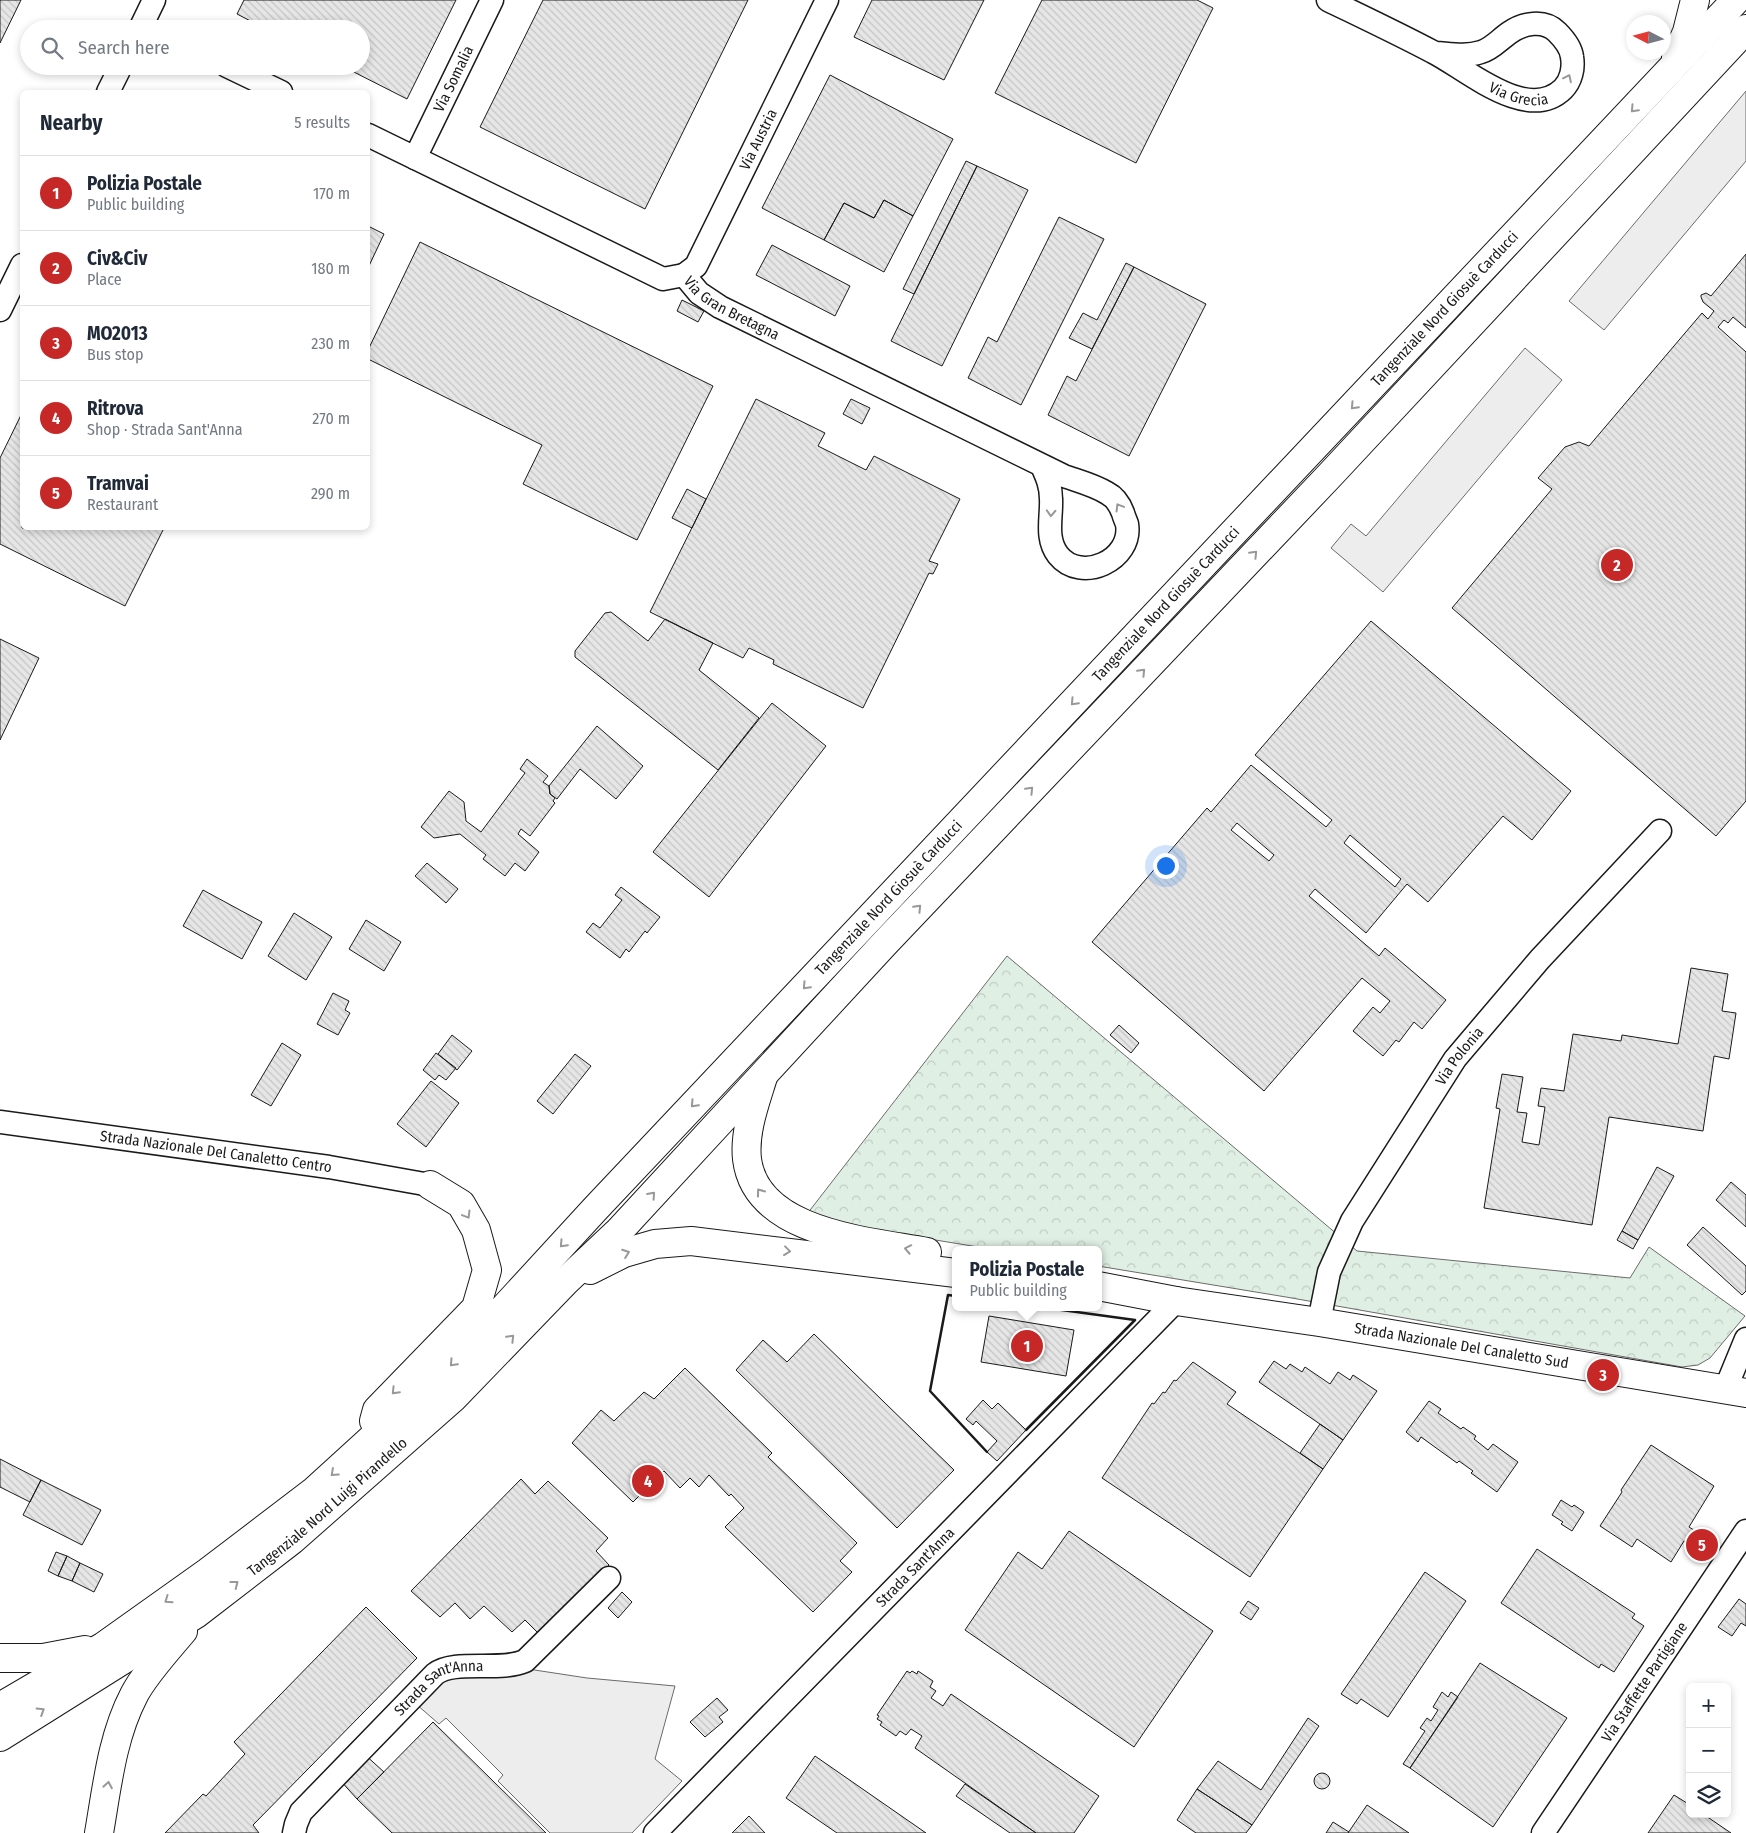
<!DOCTYPE html>
<meta charset="utf-8">
<style>
:root{--surface:#fff;--page:#f6f6f7;--text:#1f2937;--muted:#747a83;--line:#e0e1e3;--accent:#c62828}
body{margin:0;font-family:"Fira Sans Condensed",sans-serif;background:var(--page);color:var(--text)}
.controls{position:absolute;right:15px;bottom:15px;display:grid;overflow:hidden;border-radius:8px;box-shadow:0 2px 8px #0003}
.controls button{width:45px;height:45px;display:grid;place-items:center;padding:0;border:0;border-bottom:1px solid var(--line);background:var(--surface);color:var(--text);font:25px sans-serif}
.compass{position:absolute;left:1626px;top:15px;width:45px;height:45px;border-radius:50%;background:var(--surface);box-shadow:0 2px 8px #0003;rotate:276deg}
.you{position:absolute;left:1165px;top:865px;width:18px;height:18px;margin:-12px;border:4px solid #fff;border-radius:50%;background:#1a73e8;box-shadow:0 0 0 8px #1a73e833}
.badge{display:grid;place-items:center;width:32px;height:32px;border-radius:50%;background:var(--accent);color:#fff;font-size:16px;font-weight:700}
.pin{position:absolute;translate:-50% -50%;border:2px solid #fff;box-shadow:0 1px 5px #0006}
.popup{position:absolute;left:952px;top:1246px;width:150px;height:65px;box-sizing:border-box;display:grid;place-content:center;border-radius:8px;background:var(--surface);filter:drop-shadow(0 1px 4px #0005);font-size:16px;white-space:nowrap;color:var(--muted)}
.popup b{font-size:19px;color:var(--text)}
.popup::after{content:'';position:absolute;left:50%;top:100%;margin-left:-10px;border:10px solid transparent;border-top-color:var(--surface)}
.list{margin:0;padding:0;list-style:none}
h2{display:flex;justify-content:space-between;align-items:center;height:65px;margin:0;padding:0 20px;font-size:21px}
h2 small{font-size:16px;font-weight:400;color:var(--muted)}
.list li{display:grid;grid-template-columns:32px 1fr auto;gap:15px;align-items:center;box-sizing:border-box;height:75px;padding:0 20px;border-top:1px solid var(--line)}
.list b{display:block;font-size:19px;white-space:nowrap}
.list p{margin:0;font-size:16px;white-space:nowrap;color:var(--muted)}
.list em{font-size:16px;font-style:normal;color:var(--muted)}
.icon{flex:none;width:28px;height:28px;fill:none;stroke:currentColor;stroke-width:2;stroke-linecap:round;stroke-linejoin:round}
.map{position:relative;flex:none;width:1746px;height:1833px;overflow:hidden}
.search{position:absolute;background:var(--surface);box-shadow:0 2px 8px #0003;left:20px;top:20px;width:350px;height:55px;display:flex;align-items:center;gap:12px;box-sizing:border-box;padding:0 18px;border-radius:28px;color:var(--muted);font-size:19px}
.panel{position:absolute;background:var(--surface);box-shadow:0 2px 8px #0003;left:20px;top:90px;width:350px;height:440px;border-radius:8px}
.map>svg:first-child{display:block}
.forest{fill:url(#forest-crowns);stroke:#6a6a6a}
.parking{fill:#ededed;stroke:#6a6a6a}
.building{fill:url(#building-back-hatch);stroke:#1a1a1a;fill-rule:evenodd}
.lines{fill:none;stroke-linecap:round;stroke-linejoin:round}
.minor-casing{stroke:#1a1a1a;stroke-width:25}
.major-casing{stroke:#1a1a1a;stroke-width:30}
.highway-casing{stroke:#1a1a1a;stroke-width:30}
.minor{stroke:#fff;stroke-width:22}
.major{stroke:#fff;stroke-width:28}
.highway{stroke:#fff;stroke-width:28}
.wall{stroke:#1a1a1a;stroke-width:2.5}
.oneway{stroke:#989898}
.labels{text-anchor:middle;stroke-width:4;stroke-linejoin:round;paint-order:stroke}
.street-label{font-size:15px;fill:#1a1a1a;stroke:#fff}
</style>
<div class="map">
<svg width="1746" height="1833" viewBox="0 0 1746 1833">
<defs>
<pattern id="forest-crowns" width="20" height="18" patternUnits="userSpaceOnUse" patternTransform="scale(1.25)"><rect width="20" height="18" fill="#e0efe3"/><path d="M2 6a3 3 0 1 1 6 0M12 15a3 3 0 1 1 6 0" fill="none" stroke="#c0ccc2"/></pattern>
<pattern id="building-back-hatch" width="6" height="6" patternUnits="userSpaceOnUse" patternTransform="scale(1.25)"><rect width="6" height="6" fill="#e6e6e6"/><path d="M-1 5l2 2M0 0l6 6M5-1l2 2" fill="none" stroke="#c5c5c5"/></pattern>
</defs>
<rect width="100%" height="100%" fill="#fff"/>
<path class="forest" d="M1007,956l350,295 273,27 19,-31 96,69 -35,42 -12,7 -16,2 -396,-70 -188,-31v-16h-101l-148,-24 -42,-12z"/>
<path class="parking" d="M1746,91v70l-142,169 -35,-29z
M1525,348l37,32 -179,212 -52,-44 20,-24 15,12z
M528,1669l59,9 88,8 -20,73 27,22 -50,52h-82l-52,-52 5,-6 -57,-57 -7,6 -23,-20 28,-29z"/>
<path class="building" d="M0,0h21l-21,43z
M244,0h212l-49,99 -65,-33h19v-37h-95l-29,-15z
M543,0h205l-103,209 -165,-82z
M872,0h112l-40,80 -90,-43z
M1042,0h155l16,8 -77,155 -141,-70z
M830,75l123,64 -40,77 -29,-16 -10,18 -30,-15 -20,37 -62,-32z
M966,161l11,5 -63,128 -11,-5z
M977,166l51,24 -86,176 -51,-25z
M884,200l29,16 -29,56 -60,-32 20,-37 30,15z
M1059,217l45,22 -83,166 -53,-27 20,-41 9,5z
M368,226l16,8 -16,34z
M420,242l293,144 -76,154 -114,-56 19,-39 -174,-86v-9z
M772,245l78,41 -15,30 -79,-41z
M1746,254v74l-13,-11 -5,6 -4,-3 -6,7 28,25v449l-30,35 -264,-228 100,-119 -14,-11 27,-31 14,-5 10,4 113,-133 6,6 6,-8 -11,-9 -2,-5v-2l5,-2 5,3z
M1126,263l8,4 -42,82 -23,-11 14,-25 14,7z
M1134,267l72,37 -77,152 -81,-41 19,-39 9,5z
M682,300l22,11 -6,11 -21,-11z
M756,399l69,34 -7,13 48,24 8,-14 86,43 -31,62 9,3 -5,10 -4,-1 -66,135 -90,-44 1,-4 -25,-12 -6,10 -93,-46z
M851,399l19,9 -8,16 -19,-10z
M22,413v115h142l-39,78 -125,-62v-86z
M687,489l19,10 -14,29 -20,-10z
M611,612l37,29 17,-22 48,24 -14,27 60,48 -41,52 -143,-113v-6l30,-38z
M1371,621l200,170 -39,49 -29,-24 -75,86 -21,-18 -41,49 -51,-44 -6,7 57,49 13,11 6,-8 61,52 -24,29 -8,-7 -15,20 -3,-2 -13,16 -30,-25 20,-24 7,6 10,-12 -28,-23 -98,113 -172,-149 115,-134 4,4 40,-47 75,62 6,-7 -77,-65zM1237,823l37,32 -5,6 -38,-31zM1350,835l51,44 -6,8 -51,-44z
M0,639l39,19 -39,82z
M772,703l54,43 -117,151 -56,-45z
M597,726l46,40 -27,33 -36,-30 -23,30 -7,-5 -1,-8z
M527,759l21,17 -5,6 6,4 1,8 5,4 -2,3 2,2 -25,33 -9,-7 -3,5 21,18 -14,19 -10,-8 -10,13 -22,-17 3,-4 -26,-21 -26,4 -13,-11 28,-36 15,11 2,19 15,11 44,-59 -5,-4z
M427,863l31,26 -12,14 -31,-27z
M621,887l39,30 -13,16 -2,-2 -16,21 -3,-3 -6,9 -34,-26 7,-9 7,5 22,-28 -7,-5z
M203,890l59,32 -20,37 -59,-33z
M294,913l38,24 -26,43 -38,-24z
M366,920l35,22 -17,29 -35,-22z
M1691,968l37,6 -6,37 14,2 -7,46 -15,-3 -11,75 -94,-14 -17,108 -108,-17 16,-99 -4,-1 6,-34 21,3 -6,35 10,1 -5,29 17,3 6,-38 -7,-1 3,-18 23,3 9,-57 48,7 1,-6 56,9z
M333,993l16,8 -4,9 5,3 -12,22 -21,-11z
M1119,1025l20,18 -8,10 -21,-18z
M452,1035l20,16 -15,19 -19,-16z
M282,1043l19,12 -30,51 -20,-11z
M436,1053l20,15 -10,12 -7,-5 -4,5 -12,-10z
M575,1054l16,12 -38,48 -16,-13z
M431,1081l28,22 -33,44 -29,-23z
M1657,1167l17,9 -36,64 -16,-9z
M1731,1182l15,13v32l-30,-27z
M1703,1227l43,39v25l-4,4 -55,-50z
M1622,1231l16,9 -5,9 -16,-9z
M989,1316l85,14 -8,46 -85,-14z
M814,1334l140,136 -57,58 -161,-158 27,-30 24,22z
M1274,1361l12,8 4,-5 12,8 3,-5 25,17 8,-12 12,8 3,-5 24,16 -34,49 -84,-58z
M1193,1362l43,30 -9,12 96,65 -73,108 -148,-99 50,-75 2,1 9,-12 2,1 9,-13 2,1z
M685,1368l87,85 -4,4 89,86 -17,18 12,11 -39,40 -88,-85 19,-19 -13,-14 -2,2 -20,-21 -10,12 -9,-9 -10,10 -16,-17 -31,31 -61,-59 29,-33 13,11 30,-29 10,7z
M983,1400l9,9 6,-6 28,27 -29,31 -10,-9 10,-11 -21,-20 -3,4 -7,-6z
M1429,1401l12,8 -3,4 23,16 2,-2 13,9 -2,3 14,11 5,-6 25,18 -21,30 -26,-19 2,-2 -14,-10 -2,2 -36,-26 -3,5 -12,-10z
M1320,1424l23,16 -20,29 -23,-16z
M1651,1445l63,41 -25,41 27,17 -8,12 -24,-15 -13,21 -34,-23 -5,8 -32,-21 22,-34 -1,-2z
M0,1459l41,21 -11,22 -30,-15z
M521,1479l14,15 13,-13 60,57 -12,13 13,14 -69,70 -15,-15 -13,12 -28,-26 -14,13 -15,-16 -15,14 -29,-26z
M41,1480l60,30 -19,35 -59,-30z
M1561,1500l11,7 2,-2 10,7 -12,19 -11,-7 2,-2 -11,-7z
M1069,1531l144,100 -79,116 -169,-117 53,-78 24,17z
M1537,1549l98,65 -3,4 12,8 -30,46 -13,-8 -2,4 -98,-65z
M56,1552l11,4 -9,20 -10,-5z
M67,1556l13,7 -8,18 -14,-5z
M80,1563l23,11 -9,18 -22,-11z
M1425,1572l41,29 -78,116 -27,-18 -4,5 -16,-10z
M622,1592l10,10 -14,16 -10,-10z
M1739,1599l7,5v22l-5,-3 -9,13 -14,-9z
M1248,1601l11,7 -8,12 -11,-7z
M366,1607l51,51 -164,167 6,8h-94l38,-39 3,2 39,-42 -11,-12z
M1480,1663l87,55 -74,109 -83,-59z
M907,1671l3,2 2,-2 5,3 1,-3 15,10 -3,6 6,4 -5,7 12,8 8,-12 148,102 -25,37h-38l-121,-85 7,-12 -11,-7 -5,6 -6,-4 -4,5 -16,-11 2,-3 -5,-3 2,-3 -2,-1z
M1442,1692l6,5 3,-5 7,5 -48,71 -7,-4 22,-33 -5,-3 7,-10 4,3 7,-11 -5,-3z
M717,1698l11,12 -9,7 4,5 -18,15 -15,-15z
M1308,1718l11,8 -67,99 -55,-36 21,-28 43,29z
M433,1722l59,58 54,53h-154l-35,-34z
M363,1753l21,19 -27,27 -18,-20z
M815,1756l111,77h-89l-51,-35z
M1314 1781a8 8 0 1 1 16 0a8 8 0 1 1-16 0Z
M965,1784l71,49h-26l-54,-37z
M1197,1789l55,36 -6,8h-50l-19,-13z
M1674,1795l16,10v9h13l28,19h-83z
M1367,1805l42,28h-61z
M749,1816l16,17h-33z
M1333,1822l16,10 -1,1h-22z"/>
<g class="lines">
<g class="minor-casing">
<g id="minor">
<path id="s1" d="M1328,0c35,17 71,34 105,52 32,16 94,72 130,37 8,-8 11,-21 9,-32 -1,-10 -8,-18 -15,-25 -13,-13 -34,-9 -48,1 -10,7 -17,16 -28,19 -15,5 -30,2 -45,1"/>
<path d="M140,29l14,-29"/>
<path d="M227,66l54,26"/>
<path d="M108,92l13,-26"/>
<path d="M368,135l295,144 21,-4"/>
<path id="s2" d="M415,158l77,-158"/>
<path id="s3" d="M684,275l15,18 21,14 344,169c14,5 30,9 43,17 8,4 13,12 16,20 1,4 3,8 4,11 6,36 -46,60 -69,31 -13,-17 -6,-38 -7,-56 0,-13 -4,-22 -9,-33"/>
<path id="s4" d="M684,275l12,-9 131,-266"/>
<path d="M0,310l22,-45"/>
<path id="s5" d="M0,1122l329,45 101,18"/>
<path id="s6" d="M1319,1322l10,-50 23,-51 103,-162 85,-100 120,-128"/>
<path d="M1725,1390l21,-51"/>
<path id="s7" d="M294,1833l2,-9 5,-12 134,-138c19,-15 65,-2 90,-13l84,-83"/>
<path id="s8" d="M655,1833l521,-532"/>
<path id="s9" d="M1543,1833l203,-302"/>
</g>
</g>
<g class="major-casing">
<g id="major">
<path id="s10" d="M1176,1301l143,21 427,71"/>
</g>
</g>
<g class="highway-casing">
<g id="highway">
<path d="M1676,57l11,-25 8,-32"/>
<path d="M763,1077c-8,26 -19,55 -16,82 9,75 123,82 180,93"/>
<path d="M590,1270l34,-17 31,-9 36,-3 265,32"/>
<path d="M1098,1286l78,15"/>
<path d="M374,1421l3,-11 99,-102 11,-38 -11,-40 -15,-26 -31,-19"/>
<path d="M0,1658h43l42,-8"/>
<path id="s11" d="M0,1707l104,-61 104,-74 105,-80 135,-123 148,-161 1140,-1208"/>
<path id="s12" d="M0,1737l196,-123 96,-74 161,-142 113,-117 53,-50 266,-288 446,-469 415,-445"/>
<path d="M99,1833c8,-46 13,-96 35,-138 10,-20 34,-46 49,-64"/>
</g>
</g>
<use href="#minor" class="minor"/>
<use href="#major" class="major"/>
<use href="#highway" class="highway"/>
<path class="wall" d="M956,1296l-8,-1 -18,96 57,61
M1026,1430l109,-110 -95,-13"/>
</g>
<defs><path id="oneway-chevron" d="M-2-3.5L2.5 0L-2 3.5" fill="none" stroke-width="1.6" stroke-linecap="round" stroke-linejoin="round" transform="scale(1.25)"/></defs>
<g class="oneway">
<use href="#oneway-chevron" transform="translate(1568 78) rotate(-64)"/>
<use href="#oneway-chevron" transform="translate(1634 109) rotate(133)"/>
<use href="#oneway-chevron" transform="translate(1354 406) rotate(133)"/>
<use href="#oneway-chevron" transform="translate(1119 507) rotate(-121)"/>
<use href="#oneway-chevron" transform="translate(1051 513) rotate(93)"/>
<use href="#oneway-chevron" transform="translate(1254 554) rotate(-46)"/>
<use href="#oneway-chevron" transform="translate(1142 672) rotate(-46)"/>
<use href="#oneway-chevron" transform="translate(1074 702) rotate(133)"/>
<use href="#oneway-chevron" transform="translate(1030 790) rotate(-46)"/>
<use href="#oneway-chevron" transform="translate(918 908) rotate(-46)"/>
<use href="#oneway-chevron" transform="translate(806 986) rotate(133)"/>
<use href="#oneway-chevron" transform="translate(694 1104) rotate(133)"/>
<use href="#oneway-chevron" transform="translate(760 1192) rotate(-126)"/>
<use href="#oneway-chevron" transform="translate(652 1195) rotate(-48)"/>
<use href="#oneway-chevron" transform="translate(467 1215) rotate(59)"/>
<use href="#oneway-chevron" transform="translate(563 1244) rotate(133)"/>
<use href="#oneway-chevron" transform="translate(908 1249) rotate(-169)"/>
<use href="#oneway-chevron" transform="translate(787 1251) rotate(7)"/>
<use href="#oneway-chevron" transform="translate(626 1253) rotate(-20)"/>
<use href="#oneway-chevron" transform="translate(511 1338) rotate(-46)"/>
<use href="#oneway-chevron" transform="translate(453 1363) rotate(133)"/>
<use href="#oneway-chevron" transform="translate(395 1391) rotate(134)"/>
<use href="#oneway-chevron" transform="translate(334 1473) rotate(138)"/>
<use href="#oneway-chevron" transform="translate(235 1584) rotate(-38)"/>
<use href="#oneway-chevron" transform="translate(168 1600) rotate(145)"/>
<use href="#oneway-chevron" transform="translate(41 1711) rotate(-32)"/>
<use href="#oneway-chevron" transform="translate(108 1785) rotate(-80)"/>
</g>
<g class="labels">
<g class="street-label">
<text dy="5" stroke="none"><textPath href="#s2" startOffset="88">Via Somalia</textPath></text>
<text dy="5" stroke="none"><textPath href="#s1" startOffset="214">Via Grecia</textPath></text>
<text dy="5" stroke="none"><textPath href="#s4" startOffset="156">Via Austria</textPath></text>
<text dy="5" stroke="none"><textPath href="#s3" startOffset="59">Via Gran Bretagna</textPath></text>
<text dy="5" stroke="none"><textPath href="#s11" startOffset="2018">Tangenziale Nord Giosuè Carducci</textPath></text>
<text dy="5" stroke="none"><textPath href="#s11" startOffset="1612">Tangenziale Nord Giosuè Carducci</textPath></text>
<text dy="5" stroke="none"><textPath href="#s11" startOffset="1208">Tangenziale Nord Giosuè Carducci</textPath></text>
<text dy="5" stroke="none"><textPath href="#s6" startOffset="304">Via Polonia</textPath></text>
<text dy="5" stroke="none"><textPath href="#s5" startOffset="218">Strada Nazionale Del Canaletto Centro</textPath></text>
<text dy="5" stroke="none"><textPath href="#s10" startOffset="289">Strada Nazionale Del Canaletto Sud</textPath></text>
<text dy="5" stroke="none"><textPath href="#s12" startOffset="401">Tangenziale Nord Luigi Pirandello</textPath></text>
<text dy="5" stroke="none"><textPath href="#s8" startOffset="372">Strada Sant'Anna</textPath></text>
<text dy="5" stroke="none"><textPath href="#s9" startOffset="182">Via Staffette Partigiane</textPath></text>
<text dy="5" stroke="none"><textPath href="#s7" startOffset="212">Strada Sant'Anna</textPath></text>
</g>
</g>
</svg>
<div class="controls">
<button>+</button>
<button>−</button>
<button><svg class="icon" aria-label="layers" viewBox="0 0 24 24"><path d="M12 4l9 5-9 5-9-5zM3 14l9 5 9-5"/></svg></button>
</div>
<svg class="compass" viewBox="-18 -18 36 36"><path d="M0-13l5 13h-10z" fill="#e53935"/><path d="M0 13l5-13h-10z" fill="#747a83"/></svg>
<div class="you"></div>
<div class="pin badge" style="left:1027px;top:1346px">1</div>
<div class="popup"><b>Polizia Postale</b>Public building</div>
<div class="pin badge" style="left:1617px;top:565px">2</div>
<div class="pin badge" style="left:1603px;top:1375px">3</div>
<div class="pin badge" style="left:648px;top:1481px">4</div>
<div class="pin badge" style="left:1702px;top:1545px">5</div>
<div class="search"><svg class="icon" aria-label="search" viewBox="0 0 24 24"><circle cx="10" cy="10" r="6"/><path d="M15 15l6 6"/></svg>Search here</div>
<section class="panel">
<h2>Nearby<small>5 results</small></h2>
<ul class="list">
<li><span class="badge">1</span><div><b>Polizia Postale</b><p>Public building</p></div><em>170 m</em></li>
<li><span class="badge">2</span><div><b>Civ&amp;Civ</b><p>Place</p></div><em>180 m</em></li>
<li><span class="badge">3</span><div><b>MO2013</b><p>Bus stop</p></div><em>230 m</em></li>
<li><span class="badge">4</span><div><b>Ritrova</b><p>Shop · Strada Sant'Anna</p></div><em>270 m</em></li>
<li><span class="badge">5</span><div><b>Tramvai</b><p>Restaurant</p></div><em>290 m</em></li>
</ul>
</section>
</div>
